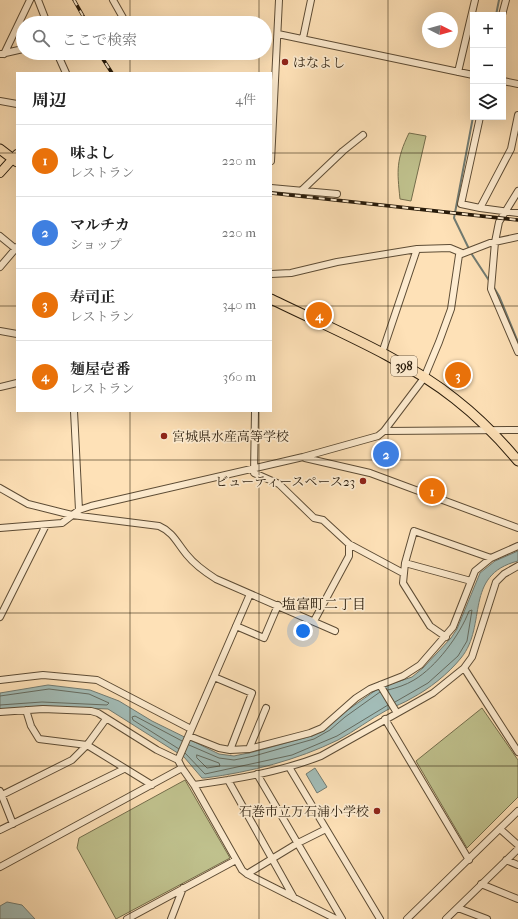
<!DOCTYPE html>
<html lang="ja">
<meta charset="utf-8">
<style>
:root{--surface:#fff;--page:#f6f6f6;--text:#222;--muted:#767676;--line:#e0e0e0;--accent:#0b8043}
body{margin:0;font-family:"IM FELL French Canon","Noto Serif JP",serif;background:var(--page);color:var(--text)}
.controls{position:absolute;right:12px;top:12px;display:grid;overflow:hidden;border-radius:0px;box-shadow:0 4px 16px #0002}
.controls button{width:36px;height:36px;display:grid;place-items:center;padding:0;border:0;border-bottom:1px solid var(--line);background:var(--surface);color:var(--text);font:20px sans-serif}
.compass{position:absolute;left:422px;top:12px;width:36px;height:36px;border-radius:50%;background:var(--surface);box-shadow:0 4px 16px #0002;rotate:96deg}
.you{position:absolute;left:303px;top:631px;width:14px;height:14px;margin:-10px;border:3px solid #fff;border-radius:50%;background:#1a73e8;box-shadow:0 0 0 6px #1a73e833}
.badge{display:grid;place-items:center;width:26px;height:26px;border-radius:50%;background:var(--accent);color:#fff;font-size:13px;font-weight:700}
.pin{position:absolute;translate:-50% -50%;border:2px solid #fff;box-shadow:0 1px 4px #0006}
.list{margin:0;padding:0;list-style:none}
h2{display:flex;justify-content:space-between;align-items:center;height:52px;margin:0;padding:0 16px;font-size:17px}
h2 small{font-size:13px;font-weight:400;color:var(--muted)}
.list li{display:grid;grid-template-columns:26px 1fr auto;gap:12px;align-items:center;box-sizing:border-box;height:72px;padding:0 16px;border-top:1px solid var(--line)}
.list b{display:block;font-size:15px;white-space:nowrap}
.list p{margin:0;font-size:13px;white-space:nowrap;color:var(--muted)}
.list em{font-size:13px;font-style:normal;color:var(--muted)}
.icon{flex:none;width:22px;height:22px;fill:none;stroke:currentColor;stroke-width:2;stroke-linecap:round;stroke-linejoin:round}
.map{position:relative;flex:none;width:518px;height:919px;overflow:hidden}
.search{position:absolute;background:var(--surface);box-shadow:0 4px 16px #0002;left:16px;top:16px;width:256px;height:44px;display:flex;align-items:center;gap:10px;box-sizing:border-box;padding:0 14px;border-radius:22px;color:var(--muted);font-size:15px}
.panel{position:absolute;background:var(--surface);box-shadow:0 4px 16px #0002;left:16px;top:72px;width:256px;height:340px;border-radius:0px}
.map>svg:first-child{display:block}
.green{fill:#c0c28e;stroke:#746e4c}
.water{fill:#a2bcb7;stroke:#717b72}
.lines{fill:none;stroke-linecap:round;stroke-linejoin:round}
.shore{stroke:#646b60;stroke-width:1}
.stream{stroke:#717b72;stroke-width:2}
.minor-casing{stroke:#5d4c35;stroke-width:8}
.major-casing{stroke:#271a0a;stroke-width:10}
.highway-casing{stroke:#271a0a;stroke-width:11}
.minor{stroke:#feecd0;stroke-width:6}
.major{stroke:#fee1b7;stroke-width:8}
.highway{stroke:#fee1b7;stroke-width:9}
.rail-casing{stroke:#271a0a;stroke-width:3.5}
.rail{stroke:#feecd0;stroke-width:2;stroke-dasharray:6;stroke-linecap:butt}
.grid{fill:none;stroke:#271a0a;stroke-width:1;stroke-opacity:0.55}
.poi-dot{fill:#8f2418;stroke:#feecd0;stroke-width:1.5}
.labels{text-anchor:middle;stroke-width:3.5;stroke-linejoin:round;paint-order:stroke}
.shield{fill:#feecd0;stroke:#685945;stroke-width:1}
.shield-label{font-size:12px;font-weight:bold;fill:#271a0a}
.poi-label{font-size:13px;fill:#271a0a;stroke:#feecd0;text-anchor:start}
.neighbourhood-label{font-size:14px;fill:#271a0a;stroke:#feecd0}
</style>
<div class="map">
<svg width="518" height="919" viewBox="0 0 518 919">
<rect width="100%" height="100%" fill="#fee1b7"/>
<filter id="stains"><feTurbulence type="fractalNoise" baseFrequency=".005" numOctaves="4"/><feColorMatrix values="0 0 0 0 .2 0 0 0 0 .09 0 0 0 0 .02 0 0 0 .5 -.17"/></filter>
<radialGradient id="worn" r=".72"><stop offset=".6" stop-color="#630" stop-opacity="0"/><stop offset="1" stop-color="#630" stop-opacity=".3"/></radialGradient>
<path class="green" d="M409,133l17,3 -15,65 -11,-2c-3,-29 -4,-39 9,-66z
M482,708l36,52v37l-51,51 -51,-87z
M185,780l45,78 -114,61 -39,-71 2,-10z"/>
<path class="water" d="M518,551v10c-55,14 -30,64 -57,97 -13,16 -32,31 -49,40 -8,5 -17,8 -25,12 -17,9 -32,21 -49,30 -41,20 -87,32 -133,38h-3l-18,-21 -76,-48 -66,-3 -42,3v-16l48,-8 42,5 29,11 33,20 67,33 15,2 19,-4 59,-16 16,-9 14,-13 37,-26 33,-11 11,-9 28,-30 6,-9 23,-56 15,-12z
M315,768l12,19 -10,6 -11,-19z
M7,902l15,3 13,14h-35v-13z"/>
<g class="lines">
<path class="shore" d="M388,690c8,-2 18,-5 26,-10 22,-13 46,-45 55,-69l3,-1 -5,31 -9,15 -30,27 -33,19
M0,696l49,-7 40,5 20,9 -2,2 -65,-3 -42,3
M189,745l30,13 15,2 20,-4 60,-17 16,-9 15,-13 35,-25
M179,749l-46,-29 -1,-3 3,-1 47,25
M185,753l20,21 87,-19 45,-19 51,-31
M197,755l22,8 1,3 -13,2 -10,-10z"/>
<path class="stream" d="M496,15l3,-15
M473,117l-19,101 17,35 19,29
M493,286l6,10 19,46"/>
<g class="minor-casing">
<path id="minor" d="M38,0l9,23
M113,0l13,23
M502,15l4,-15
M278,34l195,41
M303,38l8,-38
M57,53l9,20
M1,54l22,-5
M4,54l26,-54
M458,72l17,-72
M503,81l15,3
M0,101l17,3
M480,117l-19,87 19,4 31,-59 7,-34
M271,161l8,-161
M271,188l66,6
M301,191l42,-40 20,-16
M518,191l-19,31 -4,20 -4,47 27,63
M480,208l38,5
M0,236l17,14
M0,267l17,-20
M271,274l20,-1 46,-11 80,-13 33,-1 12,5
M0,331l17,3
M382,353l35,-104
M0,387l17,-4
M74,411l5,99
M255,411l-1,62 25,11 35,34 9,2 26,24 54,29
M384,431l134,-1
M305,458l65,15 148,55
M0,488l28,16 44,11 87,11c14,6 18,17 28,29 8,10 18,17 29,24l119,52
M0,528l62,-5 17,-13 12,-4 212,-49 75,-21 6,-5 40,-53 15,-36 12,-33 8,-54 31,-12 28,-6
M405,563l66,18
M250,594l-72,166 4,8 12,17 48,85 5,4 89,45
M0,617l46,-92
M314,621l35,-65v-12
M236,626l28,12 14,-33
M446,637l-16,-11 -27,-43 2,-20 9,-32 77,27
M464,668l54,84
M214,677l38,16 -22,57
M0,680l43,-5 54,5 94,49
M380,685l17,28
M26,710l5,16 8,13 48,6 65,40
M0,712l43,-3 48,2 7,2 59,37 21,10
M385,719l84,141
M189,736l30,12 11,2 19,-1 61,-16 12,-5 34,-30 14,-9 33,-13 17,-11 33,-38 22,-56 16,-13 27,-12
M249,749l17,-41
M289,767l91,152
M257,774l85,145
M228,780l66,118
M194,785c43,-6 86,-13 127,-29l112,-63 31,-25 8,-11 24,-75 8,-8 14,-8
M0,791l13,33
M0,796l72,-36 15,-15 19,-26
M500,829l18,16
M0,830l124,-61
M506,860l12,5
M0,867l182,-99
M247,874l51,-31 28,-14
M481,884l37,15
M458,908l29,11
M127,919l109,-59
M171,919l12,-31
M407,919l111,-108
M446,919l72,-70"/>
</g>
<g class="major-casing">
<path id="major" d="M0,173l17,-19"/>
</g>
<g class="highway-casing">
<path id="highway" d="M0,149l17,13
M271,299c59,29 133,59 184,100 23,18 44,39 63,62"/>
</g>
<use href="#minor" class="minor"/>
<use href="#major" class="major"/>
<use href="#highway" class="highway"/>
<g class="rail-casing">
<path id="rail" d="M74,0l13,23
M99,53l13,20
M271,193l247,27"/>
</g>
<use href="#rail" class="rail"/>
</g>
<path class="grid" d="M130,0v23M259,0v23M388,0v919M130,53v20M259,53v20M0,153h17M271,153h247M0,306h17M271,306h247M130,411v508M259,411v508M0,460h518M0,613h518M0,766h518"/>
<g class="poi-dot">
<circle cx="285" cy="62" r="4"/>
<circle cx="164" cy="436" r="4"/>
<circle cx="363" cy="481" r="4"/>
<circle cx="377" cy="811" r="4"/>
</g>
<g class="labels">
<rect class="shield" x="391" y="356" width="26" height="20" rx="3"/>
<g class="shield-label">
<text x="404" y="370">398</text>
</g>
<g class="poi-label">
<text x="293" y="67">はなよし</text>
<text x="172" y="441">宮城県水産高等学校</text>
<text x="355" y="486" text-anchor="end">ビューティースペース23</text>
<text x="369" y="816" text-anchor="end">石巻市立万石浦小学校</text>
</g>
<g class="neighbourhood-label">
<text x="324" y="609">塩富町二丁目</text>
</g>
</g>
<rect width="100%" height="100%" filter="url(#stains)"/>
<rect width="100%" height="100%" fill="url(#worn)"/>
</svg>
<div class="controls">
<button>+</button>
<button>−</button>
<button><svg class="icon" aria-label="layers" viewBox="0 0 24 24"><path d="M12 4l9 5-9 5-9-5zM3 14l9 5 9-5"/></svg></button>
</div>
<svg class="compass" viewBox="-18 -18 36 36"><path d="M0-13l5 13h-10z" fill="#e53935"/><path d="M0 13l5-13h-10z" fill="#767676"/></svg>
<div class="you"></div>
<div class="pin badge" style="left:432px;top:491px;background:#e8710a">1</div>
<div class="pin badge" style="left:386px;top:454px;background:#3f7fe0">2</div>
<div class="pin badge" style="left:458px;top:375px;background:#e8710a">3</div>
<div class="pin badge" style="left:319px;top:315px;background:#e8710a">4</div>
<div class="search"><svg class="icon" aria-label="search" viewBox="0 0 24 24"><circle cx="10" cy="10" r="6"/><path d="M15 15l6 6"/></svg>ここで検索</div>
<section class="panel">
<h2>周辺<small>4件</small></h2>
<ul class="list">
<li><span class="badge" style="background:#e8710a">1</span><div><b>味よし</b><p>レストラン</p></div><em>220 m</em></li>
<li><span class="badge" style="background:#3f7fe0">2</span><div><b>マルチカ</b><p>ショップ</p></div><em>220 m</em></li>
<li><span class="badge" style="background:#e8710a">3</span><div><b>寿司正</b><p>レストラン</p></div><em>340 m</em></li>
<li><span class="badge" style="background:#e8710a">4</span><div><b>麺屋壱番</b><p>レストラン</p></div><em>360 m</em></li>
</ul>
</section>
</div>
